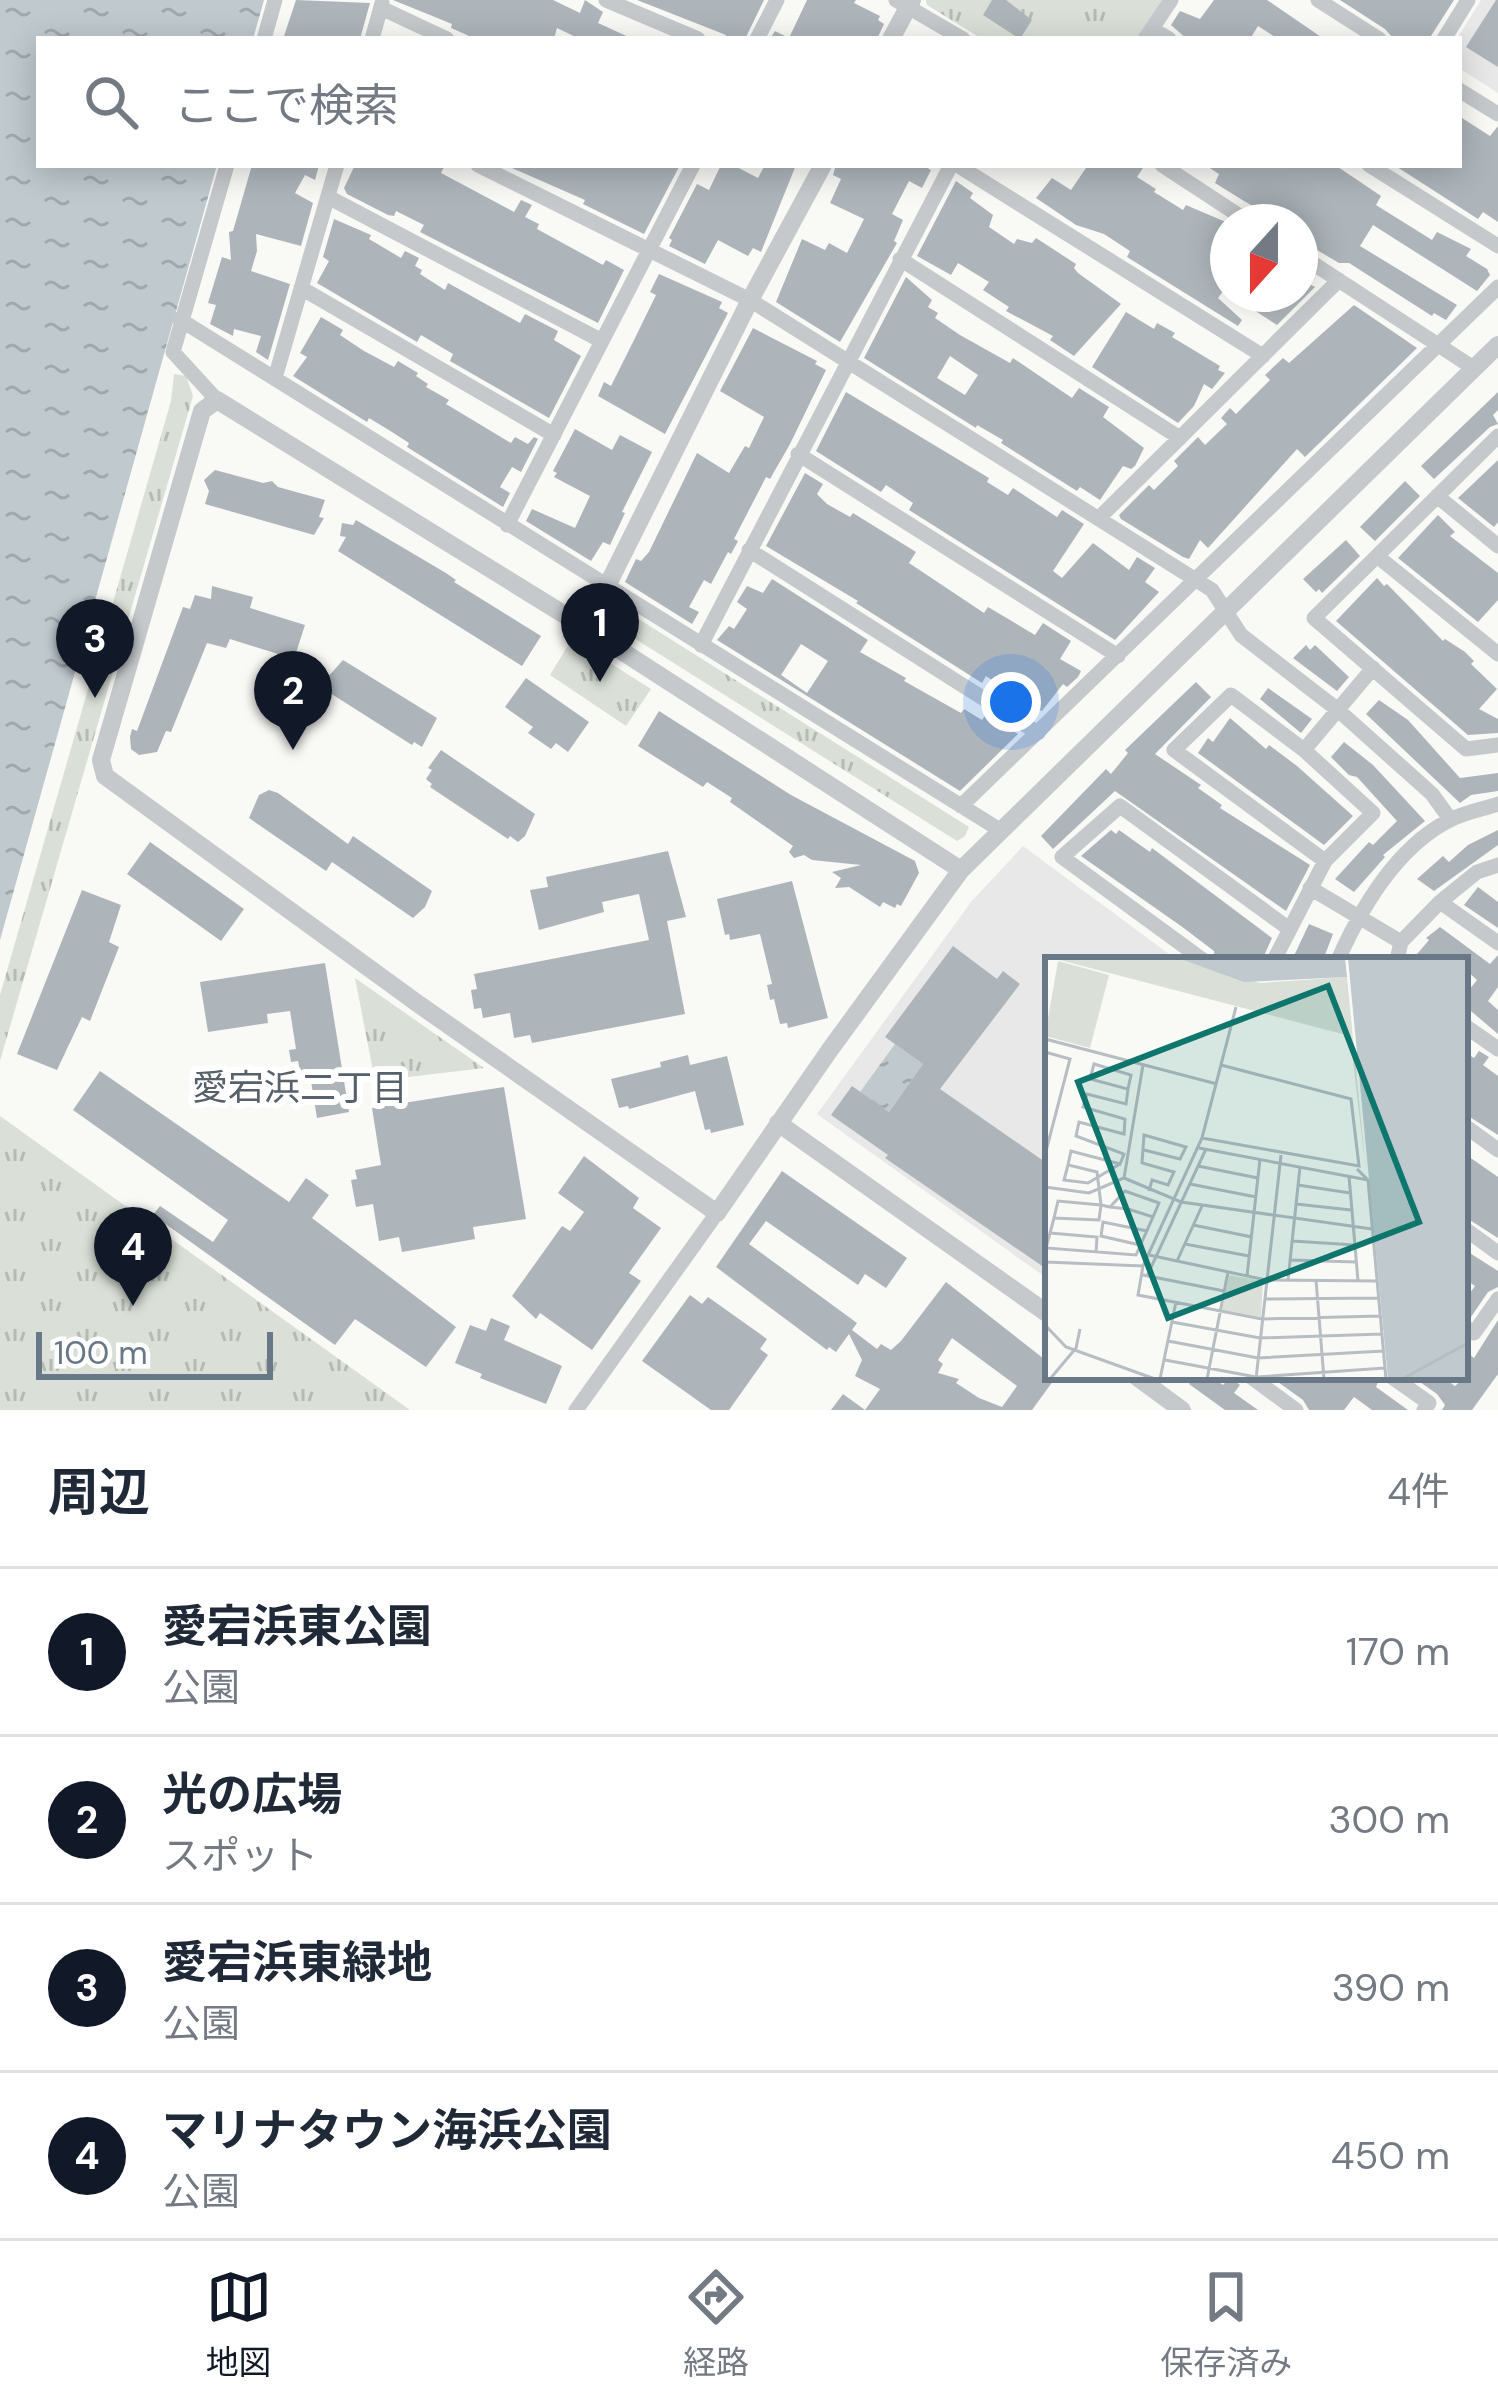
<!DOCTYPE html>
<html lang="ja">
<meta charset="utf-8">
<style>
:root{--surface:#fff;--page:#f2f2f3;--text:#1f2937;--muted:#747a83;--line:#e0e1e3;--accent:#111827}
body{margin:0;font-family:"DM Sans","Noto Sans JP",sans-serif;background:var(--page);color:var(--text)}
.compass{position:absolute;left:1210px;top:204px;width:108px;height:108px;border-radius:50%;background:var(--surface);box-shadow:0 6px 30px #0003;rotate:201deg}
.scale{position:absolute;left:36px;bottom:30px;width:237px;box-sizing:border-box;padding-left:12px;border:6px solid #687887;border-top:0;font-size:33px;line-height:42px;white-space:nowrap;color:#687887;-webkit-text-stroke:9px #fff;paint-order:stroke}
.you{position:absolute;left:1011px;top:702px;width:42px;height:42px;margin:-30px;border:9px solid #fff;border-radius:50%;background:#1a73e8;box-shadow:0 0 0 18px #1a73e833}
.badge{display:grid;place-items:center;width:78px;height:78px;border-radius:50%;background:var(--accent);color:#fff;font-size:39px;font-weight:700}
.pin{position:absolute;translate:-50% -99px;filter:drop-shadow(0 3px 6px #0008)}
.pin::after{content:'';position:absolute;top:63px;width:42px;height:36px;background:inherit;clip-path:polygon(0 0,100% 0,50% 100%)}
.list{margin:0;padding:0;list-style:none}
h2{display:flex;justify-content:space-between;align-items:center;height:156px;margin:0;padding:0 48px;font-size:51px}
h2 small{font-size:39px;font-weight:400;color:var(--muted)}
.list li{display:grid;grid-template-columns:78px 1fr auto;gap:36px;align-items:center;box-sizing:border-box;height:168px;padding:0 48px;border-top:3px solid var(--line)}
.list b{display:block;font-size:45px;white-space:nowrap}
.list p{margin:0;font-size:39px;white-space:nowrap;color:var(--muted)}
.list em{font-size:39px;font-style:normal;color:var(--muted)}
.icon{flex:none;width:66px;height:66px;fill:none;stroke:currentColor;stroke-width:2;stroke-linecap:round;stroke-linejoin:round}
.map{position:relative;flex:none;width:1498px;height:1410px;overflow:hidden}
.search{position:absolute;background:var(--surface);box-shadow:0 6px 30px #0003;left:36px;right:36px;top:36px;height:132px;display:flex;align-items:center;gap:30px;box-sizing:border-box;padding:0 42px;border-radius:0px;color:var(--muted);font-size:45px}
.sheet{height:828px;background:var(--surface)}
nav{display:flex;justify-content:space-around;align-items:center;box-sizing:border-box;height:168px;border-top:3px solid var(--line);background:var(--surface);font-size:33px;color:var(--muted)}
nav a{display:grid;justify-items:center;gap:6px}
nav .on{color:var(--accent)}
.map>svg:first-child{display:block}
.built{fill:#e7e8e7}
.grass{fill:url(#grass-tufts)}
.water{fill:url(#water-ripples)}
.building{fill:#adb5bb;fill-rule:evenodd}
.lines{fill:none;stroke-linecap:round;stroke-linejoin:round}
.minor{stroke:#c5c9cc;stroke-width:15}
.tertiary{stroke:#c5c9cc;stroke-width:18}
.labels{text-anchor:middle;stroke-width:12;stroke-linejoin:round;paint-order:stroke}
.neighbourhood-label{font-size:36px;fill:#56616c;stroke:#fff}
.inset-road{fill:none;stroke:#b6bdc3;stroke-width:3}
.view{fill:#0f766e;fill-opacity:0.15;stroke:#0f766e;stroke-width:6}
.inset-edge{fill:none;stroke:#687887;stroke-width:6}
</style>
<div class="map">
<svg width="1498" height="1410" viewBox="0 0 1498 1410">
<defs>
<pattern id="grass-tufts" width="24" height="20" patternUnits="userSpaceOnUse" patternTransform="scale(3)"><rect width="24" height="20" fill="#dae0d7"/><path d="M3 7l-1-3M5 7V3M7 7l1-3M15 17l-1-3M17 17v-4M19 17l1-3" fill="none" stroke="#b5bab4"/></pattern>
<pattern id="water-ripples" width="26" height="14" patternUnits="userSpaceOnUse" patternTransform="scale(3)"><rect width="26" height="14" fill="#bfc9ce"/><path d="M2 4q2-2 4 0t4 0M15 11q2-2 4 0t4 0" fill="none" stroke="#9fa8ad"/></pattern>
</defs>
<rect width="100%" height="100%" fill="#f9f9f6"/>
<path class="built" d="M1481,0h17v93l-39,-25 -2,-29z
M1023,846l154,114h-129v319l-231,-165 154,-212z"/>
<path class="grass" d="M926,0h236l-25,39h-155l-55,-34z
M174,374l12,2 7,20 -193,665v-66l171,-594z
M610,601l359,226 -4,9 -8,5 -347,-218 -5,-4v-14z
M572,639l79,50 -25,37 -76,-51z
M355,978l129,90 -109,13z
M0,1116l410,294h-410z"/>
<path class="water" d="M0,0h264l-11,39h-214v126h178l-217,775z
M895,1044l28,20 -34,48 -29,-20z"/>
<path class="building" d="M296,0l74,3 -10,36h-77z
M393,0h160l27,13 5,-13 18,12 -5,11 35,16h-53l-23,-11 -3,11h-78l-25,-11 1,-4z
M637,0h127l-19,39h-21l2,-4z
M807,0h49l-2,3 26,13 -2,4 6,4 -7,15h-107l5,-8 14,7z
M992,0h14l26,20 -12,19 -37,-24z
M1214,0h53l57,39h-46l-20,-13 -8,13h-63l-16,-14 9,-14 20,8z
M1340,0h114l-25,39h-35l-9,-10z
M1496,0h2v67l-32,-20z
M1459,116l31,20 8,-10v96l-15,-10 -5,7 -84,-54h65z
M252,165h67l-4,15 -10,-5 -10,18 18,10 -12,43 -45,-12 1,17 -6,20 39,13 -22,76 -12,-8 5,-16 -27,-7 -1,7 -23,-12 6,-19 -8,-2 14,-46 9,3 -2,-28 4,-1z
M355,165h90l-4,8 73,39 7,-12 11,5 -7,12 14,7 -2,5 66,36 3,-5 18,10 -26,53 -178,-91 4,-7 -28,-14 -2,5 -6,-1 -41,-21 -3,-6z
M505,165h175l-36,69 -61,-30 2,-4z
M721,165h12l25,13 7,-13h31l-35,87 -8,-4 -5,8 -30,-16 -13,24 -36,-18 3,-6 -3,-2 28,-54 12,6z
M836,165h86l9,5 -9,18 -13,-7 -17,33 11,6 -9,21 3,2 -57,99 -64,-40 26,-63 23,11 4,-7 18,10 17,-34 -34,-16 11,-24 -8,-4z
M1088,165h57l-8,12 19,12 -2,3 29,18 3,-5 42,18v62l-10,13 24,22 -4,6 -111,-69 3,-6 -26,-17 -28,-9 -40,-27 16,-20 19,12z
M1205,165h130l46,31 -5,9 56,35 5,-8 34,17 -5,7 21,13 3,6 -13,16 -104,-66 -13,21 97,59 -11,15 -12,-7 -2,3 -83,-53h-10l-34,-20 3,-6 -8,-6v-9h-18l-38,-21 -29,-18 4,-9z
M956,181l17,12 -3,5 23,17 -4,12 25,17 3,-5 15,4 4,-5 40,26 -2,4 4,5 43,31 -47,52 -24,-16 3,-4 -47,-25 3,-4 -26,-17 6,-8 -31,-19 -7,12 -34,-19z
M334,219l37,16 -2,4 32,19 4,-7 14,7 -4,8 7,4 -2,4 25,16 3,-7 72,40 5,-9 33,17 -4,9 27,16 -32,62 -99,-57 3,-7 -32,-19 -4,7 -100,-59 12,-22 -6,-4z
M659,274l63,28 -3,6 9,5 -63,121 -67,-38 6,-14 7,4 23,-46 22,-45 -6,-3z
M906,277l26,23 -4,7 10,6 -3,5 25,17 50,28 3,-5 59,40 7,-10 30,19 -6,10 41,31 -9,18 -4,3 -8,-3 -23,34 -20,-13 -3,4 -76,-48 2,-3 -26,-15 -1,3 -112,-70zM950,356l28,19 -13,20 -28,-17z
M1300,279l15,8 -38,38 -48,-31h71z
M1354,305l63,43 -112,109 -8,-8 -89,99 -8,-8 -11,19 -6,-2 -62,-38 -2,-4 30,-30 5,5 24,-24 -4,-5 24,-24 7,8 22,-21 -6,-6 9,-10 6,6 34,-34 -5,-5 18,-17 6,5z
M1126,312l28,17 3,-6 18,10 -3,4 48,29 -2,4 7,3 -13,16 -8,-5 -10,22 -16,17 -86,-56z
M321,317l22,13 -3,5 24,16 30,16 4,-6 20,12 -2,3 12,8 -2,3 23,13 -3,4 65,39 4,-6 13,7 6,-7 4,2 -17,33 -9,-5 -12,20 10,6 -7,14 -96,-60 2,-4 -17,-11 -23,-14 -2,4 -74,-46 14,-19 -7,-4z
M753,328l64,33 -2,3 11,6 -36,74 -20,35 -4,-2 -32,62 4,2 -7,13 -3,-2 -17,32 -7,-4 -15,27 10,5 -7,12 -67,-42 11,-23 5,2 8,-9 48,-99 32,20 16,-27 4,2 15,-31 -44,-26z
M846,392l143,86 -2,4 21,13 5,-7 44,29 5,-7 22,14 -31,47 9,7 31,-35 36,27 8,-13 18,11 -10,14 14,10 -44,48 -206,-130 4,-7 -27,-18 -5,7 -65,-41z
M1498,392v18l-5,5 5,9 -8,3 -56,52 -13,-13z
M575,429l37,21 8,-15 32,17 -30,60 3,1 -15,32 -7,-3 -12,19 -65,-40 6,-12 43,19 15,-32 -36,-19 3,-4 -4,-2z
M1498,460v62l-4,5 -36,-29z
M215,470l48,13 9,-2 6,6 47,13 -6,17 5,1 -10,17 -109,-31 4,-13 -5,-11z
M805,473l18,11 -6,10 10,10 23,13 3,-4 63,39 -7,11 75,50 4,-6 47,28 8,-12 28,18 -11,18 21,12 -3,6 -11,10 -4,-3 -21,27 -14,-5 -3,5 -23,-15 4,-7 -20,-13 -4,7 -126,-80 2,-2 -92,-55z
M1405,481l15,15 -45,45 -15,-14z
M1438,515l17,17 -5,4 48,37v27l-20,22 -80,-64z
M356,520l90,53 10,7 -2,2 87,54 -19,30 -184,-115 8,-14 -6,-1 2,-13 11,2z
M1346,540l14,16 -38,37 -3,-4 -3,3 -13,-13z
M1377,578l7,8 3,-2 56,57 2,-2 20,13 9,9 -3,3 26,25 -18,20 19,10v14l-30,2 -132,-114z
M772,579l96,61 -8,12 46,26 -2,3 57,32 3,-4 18,11 4,-6 32,20 -58,57 -243,-151 12,-14 5,3 13,-20 -10,-7 10,-16 16,7zM801,644l27,17 -21,32 -26,-18z
M212,586l41,11 -3,11 55,17 -11,34 -64,-20 -4,9 -19,-5 -36,89 -5,-1 -9,21 -18,3 -8,-6 -1,-12 2,-8 5,2 46,-124 7,2 5,-14 16,4z
M1306,645l4,5 5,-5 34,32 -12,14 -44,-33z
M343,660l94,58 -15,29 -8,-5 -2,3 -82,-52 -3,-15z
M526,678l63,44 -21,30 -12,-9 -5,6 -23,-16 5,-6 -28,-20z
M1196,682l15,15 -56,57 46,31 -3,3 24,17 -2,3 90,57 -24,46 -171,-120 -62,58 -12,-13 65,-67 5,5 17,-21 -3,-3z
M1268,688l44,31 -11,14 -41,-34z
M1379,700l29,20 52,58 38,-5v18l-27,4 -11,8 -94,-89z
M659,711l132,84 124,66 4,12 -18,33 -4,-2 -2,4 -12,-6 -3,5 -31,-20 -14,1 6,-10 -9,-6 29,-7 -49,-5 -8,-5 -10,3 -5,-6 4,-6 -63,-44 2,-4 -25,-16 -4,5 -65,-41z
M1230,718l36,31 3,-4 28,21 56,50 -29,29 -126,-92 10,-15 5,4z
M1344,742l29,23 52,56 -42,34 2,2 -31,35 -19,-13 34,-37 4,3 24,-24 -40,-44 -8,-2 -18,-18z
M441,750l94,64 -10,22 -7,6 -8,-6 -2,3 -78,-52 2,-3 -6,-5 6,-9 -4,-2z
M269,790l9,3 70,51 5,-8 79,55 -7,16 -12,11 -81,-56 -6,9 -77,-53 10,-23z
M1111,830l5,4 3,-4 31,22 2,-4 120,90 -10,22h-47l-1,-9 -33,-25 -100,-70z
M1498,830v15l-64,46 -17,-12 26,-23 6,6 19,-17z
M150,842l94,67 -23,32 -94,-67z
M668,851l18,66 -19,4 18,93 -153,29 -2,-8 -16,3 -4,-25 -27,5 -2,-10 -7,1 -3,-19 6,-1 -3,-15 175,-34 -10,-46 -37,8 2,10 -65,18 -9,-40 18,-3 -2,-10z
M792,881l36,137 -40,10 -1,-5 -7,1 -6,-25 -4,1 -3,-15 5,-1 -12,-50 -30,6 -1,-6 -4,1 -8,-36z
M1478,887l20,15v26l-34,-23z
M82,890l39,15 -12,37 10,5 -29,74 -8,-4 -25,53 -40,-16z
M1309,924l24,10 -10,26h-31z
M1440,927l50,37 8,-9v32l-10,14 10,9v24l-33,-28v-11l12,-15 -12,-11v-9h-53l17,-20 -3,-2z
M953,946l44,33 6,-8 17,13 -80,105 108,75v106l-163,-112 3,-3 -57,-40 21,-29 37,26 34,-48 -38,-27z
M325,963l24,149 -32,6 -7,-43 -9,2 -3,-16 -7,1 -2,-12 7,-1 -6,-38 -23,3 1,9 -60,9 -8,-50z
M1479,1051l10,6 -6,8 15,11v59l-33,-21v-62l9,6z
M688,1055l2,10 37,-9 17,69 -33,8 -1,-4 -5,1 -10,-39 -66,18 -1,-3 -9,2 -8,-29 50,-12 -1,-5z
M100,1071l189,131 17,-24 23,17 -17,23 144,109 -30,40 -71,-48 -20,26 -182,-130 7,-9 53,36 15,-22 -155,-110z
M504,1087l22,132 -53,8 2,12 -73,13 -3,-15 -20,4 -6,-37 -17,3 -5,-27 6,-1 -2,-9 26,-5 -9,-57z
M1465,1154l33,23v61l-33,-21z
M584,1156l55,42 -6,10 28,20 -32,45 12,8 -49,69 -52,-37 -4,6 -24,-23 50,-70 8,5 14,-19 -26,-19z
M782,1171l125,87 -21,30 -21,-14 -7,11 -92,-64 -17,23 108,79 -5,7 25,19 4,-5 10,6 10,-9 45,-59 102,80v15h8l-24,33h-201l12,-16 22,16 15,-21 -25,-13 7,-16 -13,-26 -13,18 -7,-5 -2,3 -111,-83zM952,1338l65,48 -15,21 -23,-9 -23,-15 3,-4 -21,-6 5,-9 -5,-4z
M1465,1250l33,21v16l-10,5 -17,25 -6,-2v-15l10,-14 -10,-7z
M690,1295l12,9 6,-7 59,42 -7,10 8,6 -39,55h-18l-69,-49z
M491,1318l19,8 -6,14 58,26 -16,38 -66,-26 2,-4 -27,-11 15,-38 16,6z
M1498,1320v54l-26,36h-30l3,-5 -8,-11 -24,-17h29l13,9 10,-9v-26l9,7z
M1194,1377h18l11,8 7,-8 10,8 -6,8 24,17h-33l-36,-26z
M1271,1377h109l-4,10 32,23h-36l-18,-13 -10,13h-35l-6,-10z"/>
<g class="lines">
<path class="minor" d="M606,0l92,39
M896,0l67,39
M1318,0l61,39
M381,8l66,31
M1152,29l17,10
M264,39l11,-39
M372,39l10,-36
M757,39l20,-39
M1145,39l26,-39
M1444,39l24,-39
M1459,90l39,24
M478,165l272,135 462,290 29,45 97,75 94,84 18,25
M957,165l306,191
M1162,165l87,57
M1369,165l129,81
M328,197l274,144
M1300,255l172,112
M900,259l280,179
M301,288l253,147
M179,319l821,511
M275,378l62,-213
M217,400l-44,-48 54,-187
M798,454l320,202
M1437,496l61,50
M1099,518l240,-238
M507,525l186,-360
M749,550l289,183
M1377,556l121,-120
M701,645l250,-480
M1498,654l-121,-98 -63,62 152,131 32,-4
M1304,750l69,63 -48,48
M961,806l537,-519
M1310,888l91,54
M1440,902l37,-30 21,-7
M1203,960l-141,-103 58,-51 168,122
M1274,960l51,-99 -151,-111 57,-55 73,55 69,-82
M1338,960c23,-52 60,-115 114,-141 14,-7 31,-10 46,-15
M1397,960l4,-18 39,-40 58,41
M1465,1026l33,23
M1465,1126l33,24
M1465,1229l33,24
M1465,1327l9,6 24,-34
M1251,1377l45,33
M1392,1377l37,26 -5,7
M576,1410l141,-197"/>
<path class="tertiary" d="M891,39l21,-39
M586,628l164,-328 73,-135
M778,1123l270,191
M717,1213l-300,-210 -312,-227 -4,-16 101,-349 15,-11 369,228 375,242
M717,1213l112,-162 132,-181 537,-525
M1137,1377l45,33"/>
</g>
<g class="labels">
<g class="neighbourhood-label">
<text x="300" y="1100">愛宕浜二丁目</text>
</g>
</g>
<g transform="translate(1045 957)">
<rect width="423" height="423" fill="#f9f9f6"/>
<path d="M7,1h126l82,25 87,-6 19,194 -16,-135zM13,4l51,14 -19,73 -45,-12zM184,318l34,6 -2,36 -39,-7z" fill="#dae0d7"/>
<path d="M133,1h167l2,19 -103,5zM303,1h120v421h-80z" fill="#bfc9ce"/>
<path class="inset-road" d="M0,82l172,45M0,95l25,7 -25,96M157,181l157,28 -8,-67 -130,-34M154,191l169,32M99,193l36,9 6,-12 -42,-12 -2,28 32,9 -6,13 -16,-5 -3,11M23,208l-4,15 24,3 32,-19M153,209l60,12M312,212l11,11 18,199M304,219l9,105M79,221l57,24 191,27M145,227l66,13M253,228l52,8M0,230l44,6 35,-15 19,-113M251,247l55,6M65,250l15,-16 34,12 -6,14 -25,-8 -18,-2 -9,-2 -43,-4 -4,17 45,2 2,-15 -4,-33 -29,-7 3,-14 49,13 4,-10 -48,-18 3,-14 45,12 1,-15 -42,-12 4,-13 39,10 2,-15 -38,-10 4,-15 37,11 -3,14M9,261l-8,30 90,7 17,-38M148,268l59,12M5,276l47,4 -1,16M247,284l63,4M140,287l64,12M95,288l-39,-9 2,-14 44,9M104,298l117,25 111,1M245,303l66,2M132,304l25,-55M0,305l98,4 59,-128 34,-131M98,309l-5,29 124,24 118,-3M98,318l81,16M102,319l59,-127M202,319l13,-117M243,323l12,-113M271,323l8,99M219,342l115,-1M127,365l88,16 122,-4M0,368l21,22 89,32M123,384l90,17 126,-7M120,403l91,17 129,-9M5,422l26,-31 4,-19M115,422l16,-77M162,422l21,-107M211,422l25,-224M357,422l66,-36"/>
<path class="view" d="M283,29l91,236 -251,96 -90,-236z"/>
<rect width="423" height="423" class="inset-edge"/>
</g>
</svg>
<svg class="compass" viewBox="-18 -18 36 36"><path d="M0-13l5 13h-10z" fill="#e53935"/><path d="M0 13l5-13h-10z" fill="#747a83"/></svg>
<div class="scale">100 m</div>
<div class="you"></div>
<div class="pin badge" style="left:600px;top:682px">1</div>
<div class="pin badge" style="left:293px;top:750px">2</div>
<div class="pin badge" style="left:95px;top:698px">3</div>
<div class="pin badge" style="left:133px;top:1306px">4</div>
<div class="search"><svg class="icon" aria-label="search" viewBox="0 0 24 24"><circle cx="10" cy="10" r="6"/><path d="M15 15l6 6"/></svg>ここで検索</div>
</div>
<section class="sheet">
<h2>周辺<small>4件</small></h2>
<ul class="list">
<li><span class="badge">1</span><div><b>愛宕浜東公園</b><p>公園</p></div><em>170 m</em></li>
<li><span class="badge">2</span><div><b>光の広場</b><p>スポット</p></div><em>300 m</em></li>
<li><span class="badge">3</span><div><b>愛宕浜東緑地</b><p>公園</p></div><em>390 m</em></li>
<li><span class="badge">4</span><div><b>マリナタウン海浜公園</b><p>公園</p></div><em>450 m</em></li>
</ul>
</section>
<nav>
<a class="on"><svg class="icon" aria-label="map" viewBox="0 0 24 24"><path d="M3 6l6-2 6 2 6-2v14l-6 2-6-2-6 2zM9 4v14M15 6v14"/></svg>地図</a>
<a><svg class="icon" aria-label="directions" viewBox="0 0 24 24"><path d="M12 3l9 9-9 9-9-9zM9 14v-3h6M13 9l2 2-2 2"/></svg>経路</a>
<a><svg class="icon" aria-label="saved" viewBox="0 0 24 24"><path d="M7 4h10v16l-5-4-5 4z"/></svg>保存済み</a>
</nav>
